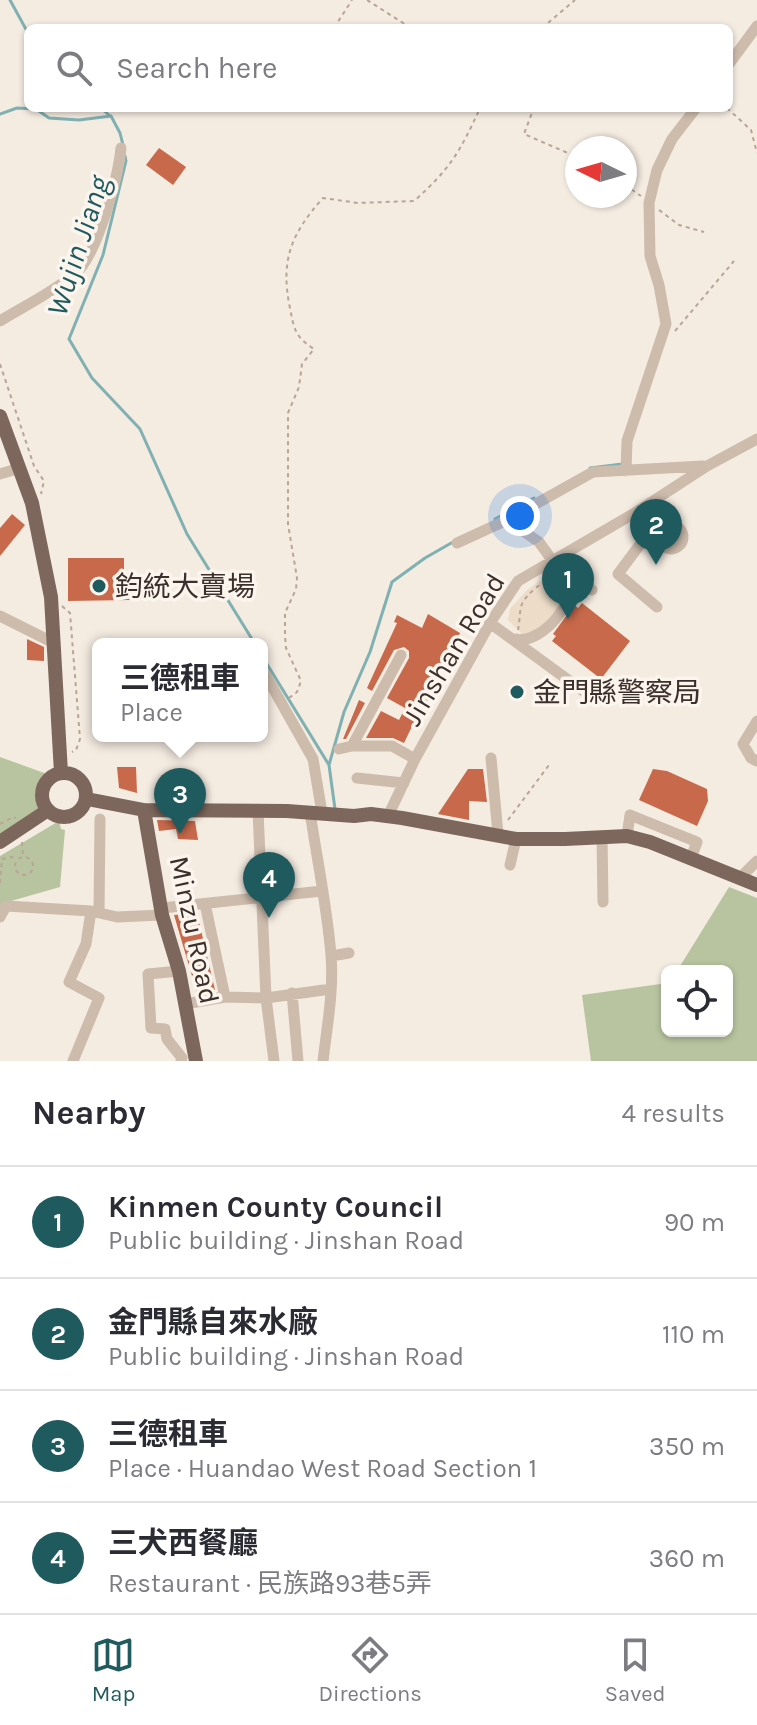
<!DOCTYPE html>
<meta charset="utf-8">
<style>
:root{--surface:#fff;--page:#f7f7f7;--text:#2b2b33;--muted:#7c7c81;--line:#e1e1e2;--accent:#1f5a5e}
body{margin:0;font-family:Karla,"Noto Sans TC",sans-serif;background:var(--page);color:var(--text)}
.controls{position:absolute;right:24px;bottom:24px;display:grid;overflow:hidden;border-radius:12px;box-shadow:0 2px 6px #0004}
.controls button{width:72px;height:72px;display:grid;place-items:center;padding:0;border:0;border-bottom:2px solid var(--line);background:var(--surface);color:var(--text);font:40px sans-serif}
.compass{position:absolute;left:565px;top:136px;width:72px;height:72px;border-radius:50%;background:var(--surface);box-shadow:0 2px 6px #0004;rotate:275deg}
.you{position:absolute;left:520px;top:516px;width:28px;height:28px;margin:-20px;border:6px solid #fff;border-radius:50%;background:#1a73e8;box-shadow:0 0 0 12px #1a73e833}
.badge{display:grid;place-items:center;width:52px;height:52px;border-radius:50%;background:var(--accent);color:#fff;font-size:26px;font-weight:700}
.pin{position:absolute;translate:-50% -66px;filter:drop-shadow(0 2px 4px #0008)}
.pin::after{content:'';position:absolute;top:42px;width:28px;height:24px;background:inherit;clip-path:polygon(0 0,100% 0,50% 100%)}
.popup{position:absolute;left:92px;top:638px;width:176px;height:104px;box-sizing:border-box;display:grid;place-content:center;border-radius:12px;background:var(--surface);filter:drop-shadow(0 2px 6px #0005);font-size:26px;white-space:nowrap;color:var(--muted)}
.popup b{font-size:30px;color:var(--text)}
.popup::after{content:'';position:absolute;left:50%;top:100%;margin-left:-16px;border:16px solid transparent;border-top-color:var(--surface)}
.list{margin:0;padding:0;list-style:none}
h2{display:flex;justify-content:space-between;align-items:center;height:104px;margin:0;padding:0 32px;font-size:34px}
h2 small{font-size:26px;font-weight:400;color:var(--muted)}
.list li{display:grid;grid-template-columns:52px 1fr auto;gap:24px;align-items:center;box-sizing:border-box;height:112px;padding:0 32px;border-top:2px solid var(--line)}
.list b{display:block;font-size:30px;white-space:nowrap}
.list p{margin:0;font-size:26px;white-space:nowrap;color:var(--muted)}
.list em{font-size:26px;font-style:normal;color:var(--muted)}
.icon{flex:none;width:44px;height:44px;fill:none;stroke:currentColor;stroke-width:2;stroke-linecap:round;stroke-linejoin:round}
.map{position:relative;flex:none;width:757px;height:1061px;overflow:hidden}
.search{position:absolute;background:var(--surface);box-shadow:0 2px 6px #0004;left:24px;right:24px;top:24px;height:88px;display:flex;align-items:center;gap:20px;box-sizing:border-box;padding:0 28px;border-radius:12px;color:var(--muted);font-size:30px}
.sheet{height:552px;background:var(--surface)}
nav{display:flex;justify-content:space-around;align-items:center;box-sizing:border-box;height:112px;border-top:2px solid var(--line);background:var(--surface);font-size:22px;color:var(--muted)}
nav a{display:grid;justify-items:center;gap:4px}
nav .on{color:var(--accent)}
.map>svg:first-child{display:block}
.green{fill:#b8c4a0}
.plaza{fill:#ecdcc8}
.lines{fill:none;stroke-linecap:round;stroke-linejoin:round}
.stream{stroke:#7fb0b2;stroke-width:3}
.building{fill:#c8694b}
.path{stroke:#b9a596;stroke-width:2;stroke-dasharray:4 4;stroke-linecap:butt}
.minor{stroke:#cdbbac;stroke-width:11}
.major{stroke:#7d675c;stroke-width:14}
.poi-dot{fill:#1f5a5e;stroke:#fbf5ee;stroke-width:3}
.labels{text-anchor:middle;stroke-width:7;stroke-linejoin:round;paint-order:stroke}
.poi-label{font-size:28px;fill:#3b302b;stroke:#fbf5ee;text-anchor:start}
.street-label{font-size:28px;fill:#3b302b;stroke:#fbf5ee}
.water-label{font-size:30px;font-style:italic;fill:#1f5a5e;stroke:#fbf5ee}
</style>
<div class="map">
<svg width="757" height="1061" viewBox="0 0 757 1061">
<rect width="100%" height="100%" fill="#f4ebe1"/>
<path class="green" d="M0,757l47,17 -12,19 4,15 -39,30z
M59,821l2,8 4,1 -5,57 -56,16 -4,9v-56z
M729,887l28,11v163h-166l-9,-66 85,-12v48h60v-60h-50z"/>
<path class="plaza" d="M555,570l9,4 4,11 -6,17 -15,20 -15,11 -10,1 -14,-14 2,-11 17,-19z"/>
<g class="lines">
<path class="stream" d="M10,0l18,33
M101,108l9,8
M0,114l17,-6 19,1 13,9 30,2 32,-4 9,17 3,12
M125,156l1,5 -23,94 -34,84 23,39 48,51 47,105 68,110
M590,468l32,-4
M495,519l39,-21
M262,656l67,109 6,44
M329,765l15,-53 26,-60 22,-70 33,-24 28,-16"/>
</g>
<path class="building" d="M159,148l27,19 -13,18 -27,-20z
M12,514l13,11 -25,31v-28z
M68,558h56v13l6,3v26l-62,1z
M582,603l48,38 -29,38 -49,-38 4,-5 -3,-2 21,-29 4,3z
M428,614l32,19 -41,86 -3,-1 -12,25 -11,-5h-27l15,-27 18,9 6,-12 -18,-10 22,-40v-7l-5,-4 -10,3 -22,41 -5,-3 30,-65 -3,-1 3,-7 25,13z
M27,639l17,8v14l-17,-1z
M359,700l6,3 -19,36h-3z
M117,767h19l1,26 -18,-5z
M468,769h15l4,33 -18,-1v19l-31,-6z
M653,769l14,2 40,18 1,12 -11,25 -58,-26z
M157,820l38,1 3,19 -20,-1 -2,-10 -17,2z
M197,913l18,77 -18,3 -23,-78z"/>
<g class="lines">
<path class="path" d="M367,0l44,28
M334,28l18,-28
M542,28l33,-28
M530,108l3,2 -9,24 53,23
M727,108l24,22 6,23
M625,185l16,11
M659,210l20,15 25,7
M675,331l59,-70
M0,364l34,102 10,15 -3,13
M62,606l8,7 10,126 -4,11 -4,2
M518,630c2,-8 1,-18 4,-26 4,-10 24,-26 34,-27
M289,698l8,-6 4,-11 -15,-33 -1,-13v-22l11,-24 1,-11 -9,-54v-111l11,-26 3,-23 12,-15c-19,-12 -20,-20 -24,-41 -10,-48 1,-74 33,-110l35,5 56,-2c36,-32 46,-49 66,-93
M508,820l41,-55
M0,824l13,-7 3,1
M22,842l1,13
M15 866a9 9 0 1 1 18 0a9 9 0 1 1-18 0Z
M0,883l2,-24 10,-2 4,2"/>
<path class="minor" d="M729,64l28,-38
M0,321c25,-15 52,-29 74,-46 23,-18 44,-98 47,-127
M626,471l1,-30 39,-117 -7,-39 -9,-29 -1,-53 8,-33 15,-31 24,-31
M0,474l20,-6
M507,520l32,22 13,18 40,30
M656,523l-38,51 39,33
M659 537a12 12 0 1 1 24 0a12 12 0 1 1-24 0Z
M457,543l50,-23 86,-48 110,-6
M0,616l54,27
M490,623l96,70
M516,639c26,6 67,-42 51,-67
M262,674h3l48,85 9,54
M757,721l-14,23 8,14 6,3
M352,746l49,-91
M339,749l13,-3h40l23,13
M491,758l7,76
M357,778l47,5
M258,810l8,188 8,63
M310,812c7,47 17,95 21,143 3,35 -4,71 -8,106
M388,816l27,-57 75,-136 28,-42 115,-67 74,-48 50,-27
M627,836l3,-21 67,27 -6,16
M602,837l1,65
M510,865l6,-26
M740,878l17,-17
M205,904l20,93
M162,908l160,-17
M99,911l1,-92
M0,917l6,-11 85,5
M331,956l18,-3
M179,971l-31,3 3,54 14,1 2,10 15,19 -1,3
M292,993l6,68
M185,1004l40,-7 41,1 65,-9
M73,1061l26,-63 -30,-16 17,-38 5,-33 26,6 45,-2"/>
<path class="major" d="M0,416l32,87 19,94 10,176
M42 795a22 22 0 1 1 44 0a22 22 0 1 1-44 0Z
M87,799l57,11 143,1 67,5 17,-2 31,4 114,21h49l62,-3 23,6 107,43
M144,810l18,105 17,56 17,90
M0,842l48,-32"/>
</g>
<g class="poi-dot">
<circle cx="99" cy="586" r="8"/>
<circle cx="517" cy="692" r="8"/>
</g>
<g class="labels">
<g class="poi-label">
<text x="115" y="596">鈞統大賣場</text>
<text x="533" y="702">金門縣警察局</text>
</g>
<g class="street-label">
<text transform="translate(453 649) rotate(-59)" y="10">Jinshan Road</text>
<text transform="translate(195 930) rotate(78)" y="10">Minzu Road</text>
</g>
<g class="water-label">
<text transform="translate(78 246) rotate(-72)" y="10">Wujin Jiang</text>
</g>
</g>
</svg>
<div class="controls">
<button><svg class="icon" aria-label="locate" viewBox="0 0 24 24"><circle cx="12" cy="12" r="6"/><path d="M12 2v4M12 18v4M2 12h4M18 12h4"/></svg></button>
</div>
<svg class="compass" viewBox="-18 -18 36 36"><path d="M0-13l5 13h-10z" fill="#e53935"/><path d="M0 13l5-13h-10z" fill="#7c7c81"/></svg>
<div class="you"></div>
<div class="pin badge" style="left:568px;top:619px">1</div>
<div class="pin badge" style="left:656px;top:565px">2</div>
<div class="pin badge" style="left:180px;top:834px">3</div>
<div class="popup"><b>三德租車</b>Place</div>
<div class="pin badge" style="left:269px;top:918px">4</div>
<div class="search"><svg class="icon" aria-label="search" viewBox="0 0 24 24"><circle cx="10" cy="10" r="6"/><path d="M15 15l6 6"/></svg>Search here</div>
</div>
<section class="sheet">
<h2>Nearby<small>4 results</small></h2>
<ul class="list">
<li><span class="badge">1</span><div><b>Kinmen County Council</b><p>Public building · Jinshan Road</p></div><em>90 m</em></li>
<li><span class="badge">2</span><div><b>金門縣自來水廠</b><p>Public building · Jinshan Road</p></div><em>110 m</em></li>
<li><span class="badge">3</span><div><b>三德租車</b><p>Place · Huandao West Road Section 1</p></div><em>350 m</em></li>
<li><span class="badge">4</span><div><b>三犬西餐廳</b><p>Restaurant · 民族路93巷5弄</p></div><em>360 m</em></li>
</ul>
</section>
<nav>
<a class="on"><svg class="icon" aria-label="map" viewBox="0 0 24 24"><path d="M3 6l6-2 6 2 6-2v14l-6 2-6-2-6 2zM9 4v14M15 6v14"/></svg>Map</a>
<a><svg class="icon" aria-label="directions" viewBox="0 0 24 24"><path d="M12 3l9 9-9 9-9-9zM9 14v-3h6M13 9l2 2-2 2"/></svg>Directions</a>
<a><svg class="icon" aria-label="saved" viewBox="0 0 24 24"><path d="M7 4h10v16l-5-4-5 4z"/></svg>Saved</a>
</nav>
